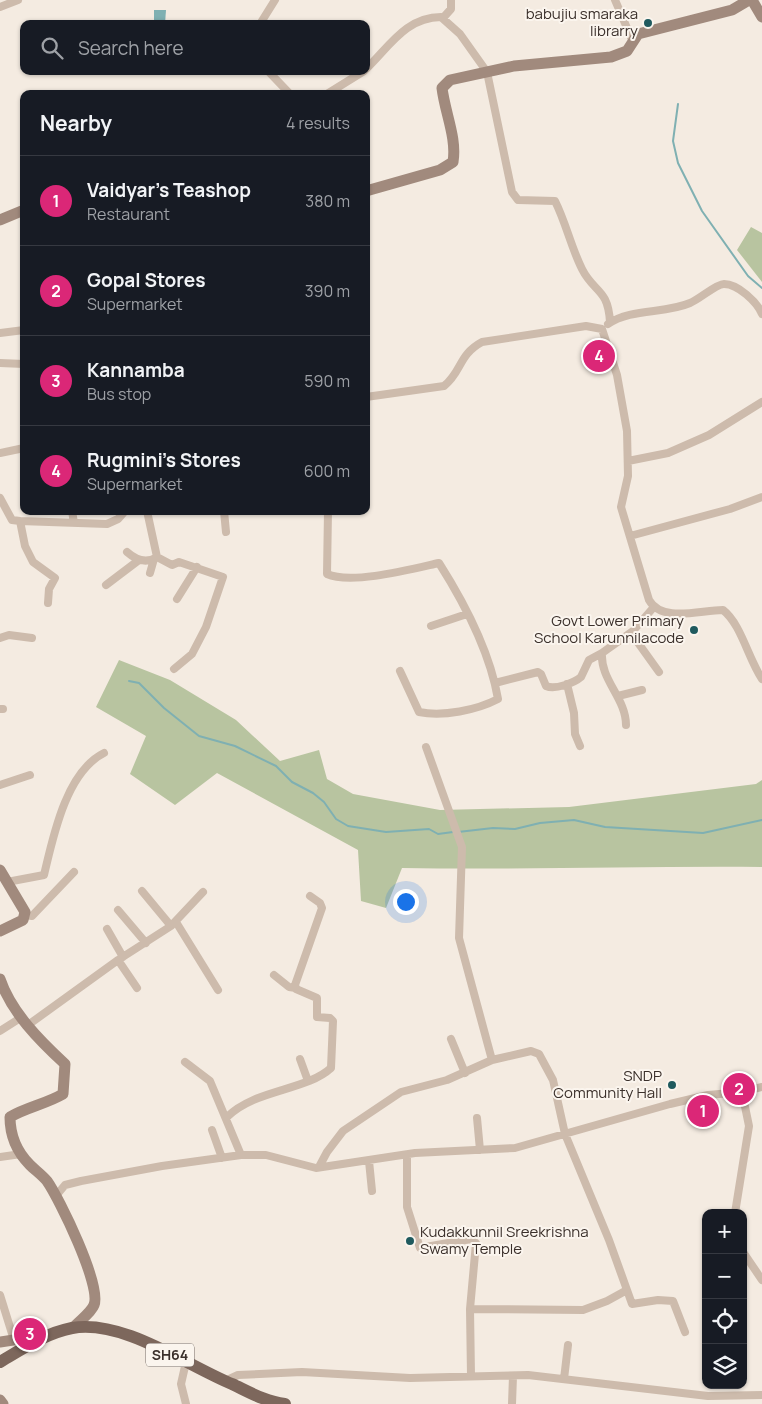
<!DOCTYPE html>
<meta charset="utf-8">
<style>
:root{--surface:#171b24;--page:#20242c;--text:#f1f3f6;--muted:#9ea1a6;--line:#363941;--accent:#db2777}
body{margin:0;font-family:Manrope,sans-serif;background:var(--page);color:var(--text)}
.controls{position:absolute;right:15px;bottom:15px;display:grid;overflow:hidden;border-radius:10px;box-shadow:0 1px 4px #0004}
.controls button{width:45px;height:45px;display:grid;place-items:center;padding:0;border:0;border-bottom:1px solid var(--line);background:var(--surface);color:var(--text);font:25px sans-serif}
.you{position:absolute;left:405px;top:901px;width:18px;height:18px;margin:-12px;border:4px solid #fff;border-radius:50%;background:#1a73e8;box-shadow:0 0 0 8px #1a73e833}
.badge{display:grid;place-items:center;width:32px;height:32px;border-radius:50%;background:var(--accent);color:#fff;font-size:16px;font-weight:700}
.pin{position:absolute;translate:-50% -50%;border:2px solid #fff;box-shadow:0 1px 5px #0006}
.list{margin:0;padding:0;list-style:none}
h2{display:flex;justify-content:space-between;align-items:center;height:65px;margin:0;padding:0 20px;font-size:21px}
h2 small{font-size:16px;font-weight:400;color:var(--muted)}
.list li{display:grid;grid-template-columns:32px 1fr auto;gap:15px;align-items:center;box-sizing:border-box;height:90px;padding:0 20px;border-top:1px solid var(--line)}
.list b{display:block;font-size:19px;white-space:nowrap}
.list p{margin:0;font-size:16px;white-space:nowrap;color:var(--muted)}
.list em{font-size:16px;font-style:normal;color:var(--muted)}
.icon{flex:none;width:28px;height:28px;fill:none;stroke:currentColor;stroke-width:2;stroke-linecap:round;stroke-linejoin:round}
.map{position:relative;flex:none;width:762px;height:1404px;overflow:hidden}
.search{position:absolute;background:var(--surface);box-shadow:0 1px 4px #0004;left:20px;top:20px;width:350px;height:55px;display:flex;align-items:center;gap:12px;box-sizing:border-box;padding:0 18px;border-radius:10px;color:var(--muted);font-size:19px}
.panel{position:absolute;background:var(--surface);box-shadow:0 1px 4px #0004;left:20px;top:90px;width:350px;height:425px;border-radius:10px}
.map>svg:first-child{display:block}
.green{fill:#b8c4a0}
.water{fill:#7fb0b2}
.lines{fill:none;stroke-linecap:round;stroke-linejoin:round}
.stream{stroke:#7fb0b2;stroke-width:2}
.minor{stroke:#cdbbac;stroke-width:8}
.secondary{stroke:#a18a7d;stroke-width:11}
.primary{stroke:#7d675c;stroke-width:12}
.poi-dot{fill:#1f5a5e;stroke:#fbf5ee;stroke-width:2}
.labels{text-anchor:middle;stroke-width:4;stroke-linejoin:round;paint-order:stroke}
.shield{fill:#fbf5ee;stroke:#756b66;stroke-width:1}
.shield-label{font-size:14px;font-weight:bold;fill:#3b302b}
.poi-label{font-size:15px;fill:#3b302b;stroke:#fbf5ee;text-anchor:end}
</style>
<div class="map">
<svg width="762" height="1404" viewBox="0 0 762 1404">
<rect width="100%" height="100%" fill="#f4ebe1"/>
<path class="green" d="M751,227l11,6v49l-25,-32z
M119,660l51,20 66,40 44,41 39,-11 8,29 26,15 87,16 129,-3 187,-23 6,-4v87c-120,-1 -240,3 -360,1l-16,40 -25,-7 -3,-51 -141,-77 -42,32 -45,-31 16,-38 -50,-29z"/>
<path class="water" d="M154,10h12l-1,14h-11z"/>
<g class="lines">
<path class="stream" d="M678,104l-5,37 5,22 24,48 46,65 14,12
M129,681l10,2 25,25 35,28 36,10 41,20 16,16 21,11 11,9 12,17 12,7 38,6 43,-3 9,5 15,-2
M458,832l35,-4 22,1 25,-6 34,-3 31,7 98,6 59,-13"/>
<path class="minor" d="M615,0l18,42
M0,7l18,-7
M443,18l8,-9v-9
M260,24l15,-24
M366,69c23,-22 40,-52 75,-52l19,17 27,38 25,120 6,8 37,1c11,22 16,46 27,68 12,24 26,19 28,53
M268,71l22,23
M327,94l37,-23
M608,324c23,-16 57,-10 82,-21 10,-4 26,-19 34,-19 14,0 33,18 38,30
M0,333l24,-3
M0,363l24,1
M366,397l78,-11c18,-14 14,-31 38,-44l104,-16 16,3 15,46 10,56 1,45 -7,31 28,93c13,23 51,10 74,10 18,14 25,48 39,69
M0,453l24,-5
M628,461l40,-8 41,-18 53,-33
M0,498l12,22 8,1 5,25 8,16 22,16 -6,11 -1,14
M72,511l2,12
M147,511l10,46 15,8 7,-3 44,15 -17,50 -14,27 -18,15
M224,511l2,21
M328,511l-1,63c24,11 85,-5 112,-11 26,41 51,89 59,136 -21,11 -55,18 -79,13l-19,-41
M20,521l87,3 11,-5 7,-8
M630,536l100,-27 32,-12
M127,552c9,8 19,12 30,5
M150,573l4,-14
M106,585l33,-25
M177,599l20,-32
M431,626l36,-12
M631,633l28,39
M0,638l9,-3 23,3
M495,683l43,-11 3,2 5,12c9,4 28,-3 35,-9l8,-17 13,-7
M567,684l7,29 1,21 5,12
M618,696l24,-6
M0,709h3
M626,725c0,-27 -26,-45 -24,-72l31,-22 20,-23
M426,747l36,100 -3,91 33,122
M0,785l30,-10
M7,882l37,-7c9,-38 22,-103 60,-122
M142,891l29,35
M118,910l28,33
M25,915l7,1 42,-44
M176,922l42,68
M107,929l16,28
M118,960l19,28
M274,975l15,12 7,1
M28,1025l90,-65 53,-34 32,-34
M0,1031l22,-14
M451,1039l14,34
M300,1059l8,22
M185,1062l25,19 31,74
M227,1117c28,-28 79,-26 104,-49l2,-47 -3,-3 -13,-1v-19l-21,-9 -1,-4 27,-77 -2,-5 -10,-7
M477,1118l3,32
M212,1130l10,28
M407,1156v51l13,41 51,-9 5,4 -6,66 1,67
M0,1157l21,-3
M369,1161l3,30
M319,1167l8,-15 16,-21 58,-39 46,-12 45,-20 39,-9 8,3 14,26 12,54 44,106 18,50 -20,11 -24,9 -113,-1
M55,1197l10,-12 16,-4 81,-15 79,-11h25l50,13 99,-15 100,-5 155,-44 38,-9 34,-3 20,-5
M735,1213l14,-87 -7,-34
M743,1252l19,28
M627,1290l5,14 26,-4 15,1 12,31
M0,1295l14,45
M186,1362l-5,22 5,20
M564,1379l4,-34
M225,1381l13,-6 64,-3 108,6 118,-3 180,21 54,-1
M512,1404l1,-28"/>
<path class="secondary" d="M752,0l10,17
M366,191l74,-21 13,-8c4,-24 -8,-49 -11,-74l8,-8 64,-14 97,-9 16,-6 11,-17 94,-24 17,-10
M0,220l24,-10
M0,870l25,42 -2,8 -23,11
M0,979c11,33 40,62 65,85l-2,30c-17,10 -36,13 -53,23 0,19 6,34 20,48 5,5 12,10 17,16 12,17 55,105 47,124 -3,8 -15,16 -21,23
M0,1342l46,-7
M0,1400l3,4"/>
<path class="primary" d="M0,1362c22,-13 46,-29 72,-34 51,-9 114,37 160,56 17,8 34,18 53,20"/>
</g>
<g class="poi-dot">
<circle cx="648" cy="23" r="5"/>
<circle cx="694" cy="630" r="5"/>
<circle cx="672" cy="1085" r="5"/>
<circle cx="410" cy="1241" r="5"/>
</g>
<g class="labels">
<rect class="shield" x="146" y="1343.5" width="48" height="23" rx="4"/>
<g class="shield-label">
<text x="170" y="1360">SH64</text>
</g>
<g class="poi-label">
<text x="638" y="19">babujiu smaraka<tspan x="638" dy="17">librarry</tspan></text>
<text x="684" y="626">Govt Lower Primary<tspan x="684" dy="17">School Karunnilacode</tspan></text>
<text x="662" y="1081">SNDP<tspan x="662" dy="17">Community Hall</tspan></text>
<text x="420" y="1237" text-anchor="start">Kudakkunnil Sreekrishna<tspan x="420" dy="17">Swamy Temple</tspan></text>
</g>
</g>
</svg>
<div class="controls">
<button>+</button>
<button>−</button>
<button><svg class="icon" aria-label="locate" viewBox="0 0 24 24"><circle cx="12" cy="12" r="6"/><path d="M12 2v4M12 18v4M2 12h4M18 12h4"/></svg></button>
<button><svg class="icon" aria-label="layers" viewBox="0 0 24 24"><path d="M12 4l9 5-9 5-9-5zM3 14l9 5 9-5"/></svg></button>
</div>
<div class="you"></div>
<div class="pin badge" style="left:703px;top:1111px">1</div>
<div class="pin badge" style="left:739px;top:1089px">2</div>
<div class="pin badge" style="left:30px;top:1334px">3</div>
<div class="pin badge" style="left:599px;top:356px">4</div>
<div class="search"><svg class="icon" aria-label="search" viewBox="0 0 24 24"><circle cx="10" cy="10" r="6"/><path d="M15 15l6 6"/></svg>Search here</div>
<section class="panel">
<h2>Nearby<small>4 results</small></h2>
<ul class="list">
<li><span class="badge">1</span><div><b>Vaidyar's Teashop</b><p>Restaurant</p></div><em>380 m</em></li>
<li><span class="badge">2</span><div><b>Gopal Stores</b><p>Supermarket</p></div><em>390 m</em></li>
<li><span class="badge">3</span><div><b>Kannamba</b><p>Bus stop</p></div><em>590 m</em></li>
<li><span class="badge">4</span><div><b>Rugmini's Stores</b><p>Supermarket</p></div><em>600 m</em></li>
</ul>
</section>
</div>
